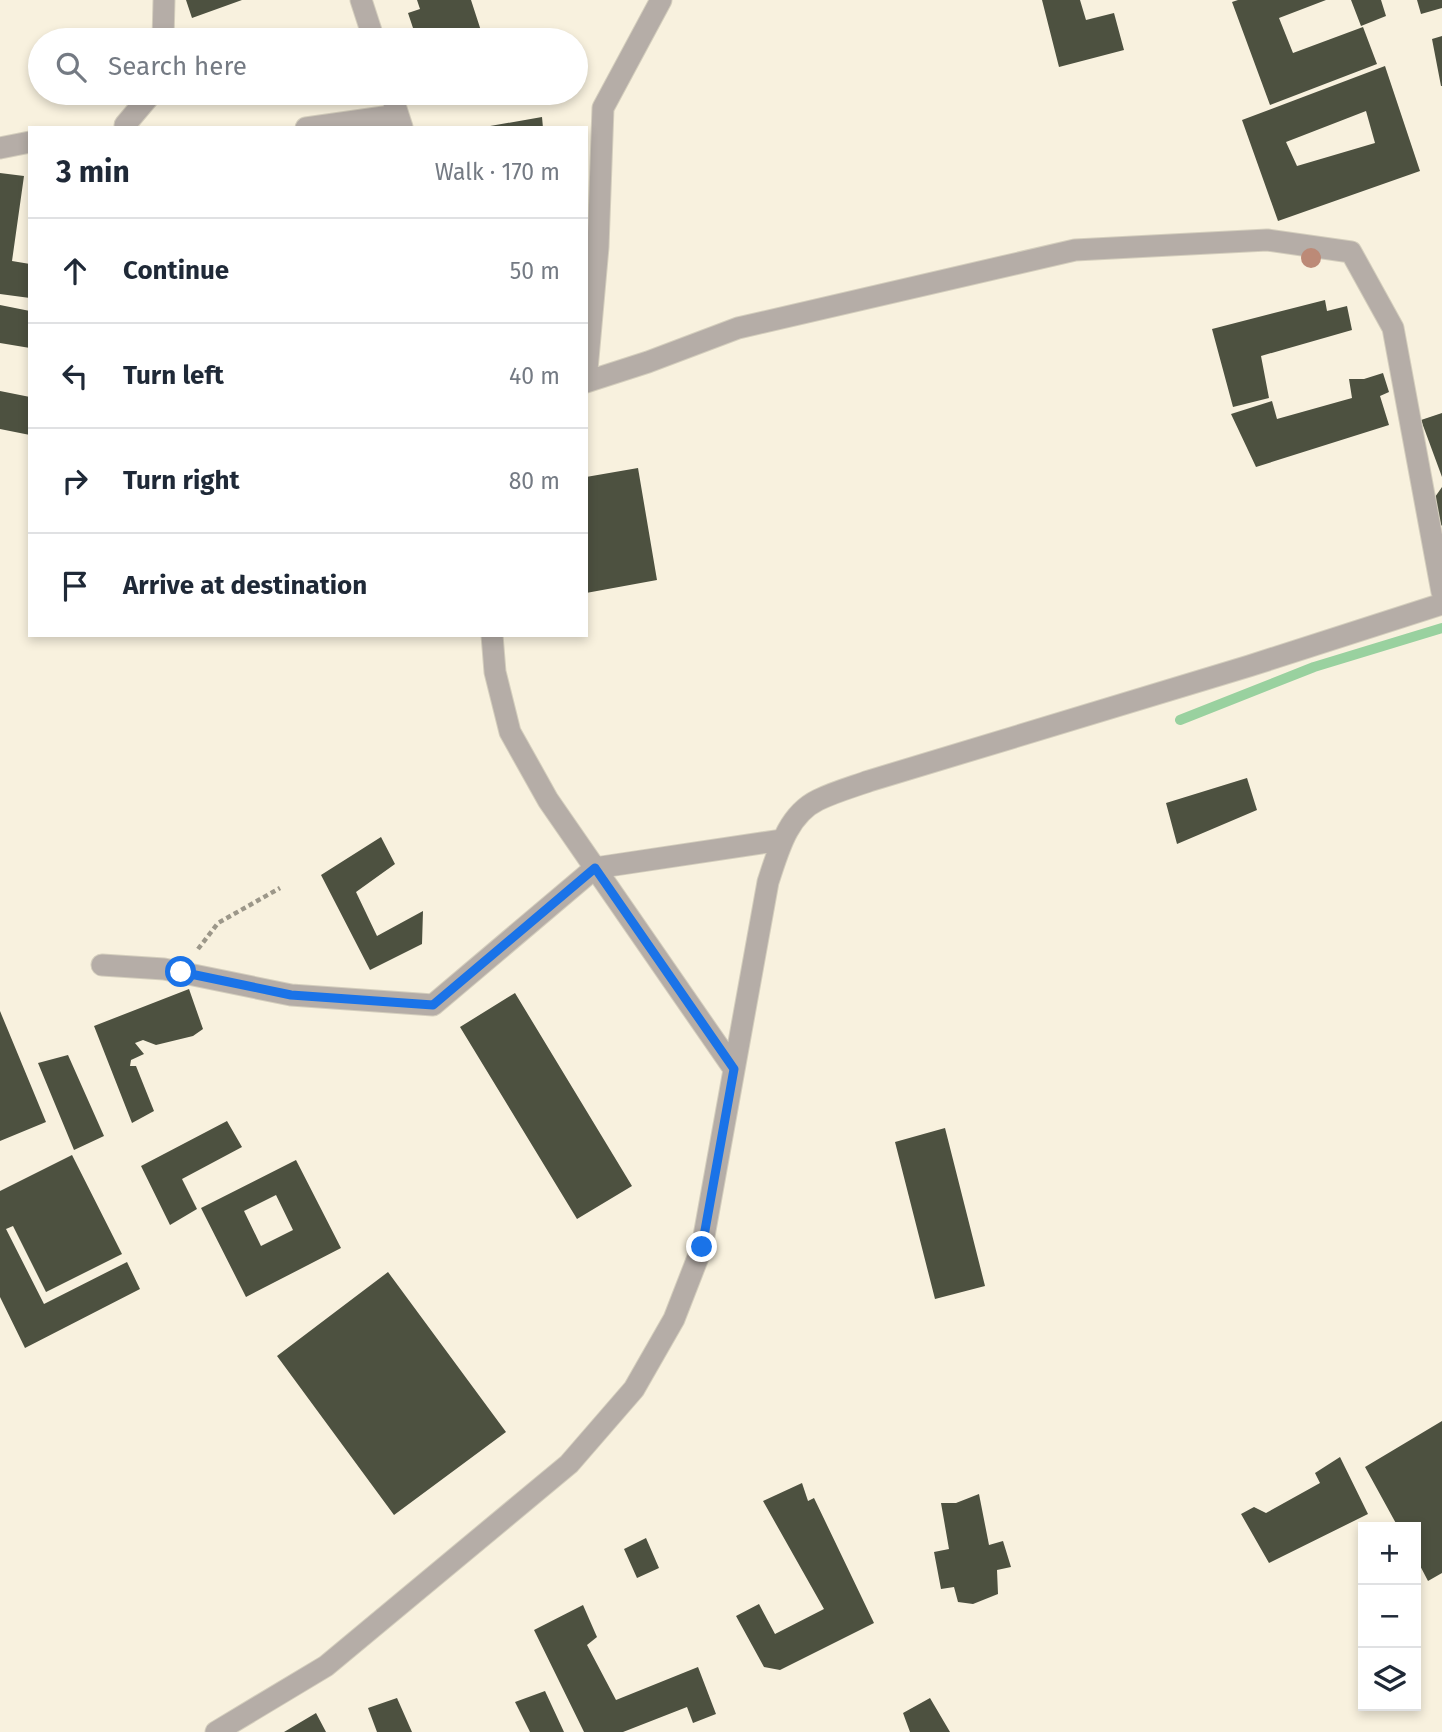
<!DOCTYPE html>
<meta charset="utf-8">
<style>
:root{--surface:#fff;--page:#f6f6f7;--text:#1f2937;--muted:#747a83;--line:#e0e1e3}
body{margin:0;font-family:"Fira Sans",sans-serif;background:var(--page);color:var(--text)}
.controls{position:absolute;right:21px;bottom:21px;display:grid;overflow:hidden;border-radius:0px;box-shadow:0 4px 10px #0003}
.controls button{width:63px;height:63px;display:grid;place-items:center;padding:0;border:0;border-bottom:2px solid var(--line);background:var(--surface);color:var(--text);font:35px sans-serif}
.stop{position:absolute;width:21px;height:21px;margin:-16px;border:5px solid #1a73e8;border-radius:50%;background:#fff}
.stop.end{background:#1a73e8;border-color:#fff;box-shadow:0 2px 7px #0008}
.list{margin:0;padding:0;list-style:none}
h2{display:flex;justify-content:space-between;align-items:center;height:91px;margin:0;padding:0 28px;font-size:30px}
h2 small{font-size:23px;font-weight:400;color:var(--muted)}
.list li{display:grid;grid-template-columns:46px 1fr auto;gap:21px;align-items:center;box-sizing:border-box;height:105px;padding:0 28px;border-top:2px solid var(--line)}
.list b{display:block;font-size:26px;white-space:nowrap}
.list em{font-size:23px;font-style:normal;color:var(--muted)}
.icon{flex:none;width:38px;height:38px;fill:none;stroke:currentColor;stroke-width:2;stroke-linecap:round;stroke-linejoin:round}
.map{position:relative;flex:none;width:1442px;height:1732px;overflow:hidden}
.search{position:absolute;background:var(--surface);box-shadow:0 4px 10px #0003;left:28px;top:28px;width:560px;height:77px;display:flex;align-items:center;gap:18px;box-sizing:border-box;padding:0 24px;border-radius:38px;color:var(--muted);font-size:26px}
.panel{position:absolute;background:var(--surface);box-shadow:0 4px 10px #0003;left:28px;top:126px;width:560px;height:511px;border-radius:0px}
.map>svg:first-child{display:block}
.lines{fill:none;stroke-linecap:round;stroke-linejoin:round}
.stream{stroke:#99d19f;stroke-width:10}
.building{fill:#4d5140;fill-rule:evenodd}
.minor-casing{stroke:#d4cebd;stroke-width:23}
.path{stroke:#9c9789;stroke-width:4.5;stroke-dasharray:5 3.5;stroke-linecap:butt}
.minor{stroke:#b5ada7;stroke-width:21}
.tree{fill:#bc8a77}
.route{stroke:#1a73e8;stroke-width:9}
</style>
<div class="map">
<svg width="1442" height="1732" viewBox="0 0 1442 1732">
<rect width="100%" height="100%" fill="#f8f1de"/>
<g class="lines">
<path class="stream" d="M1180,720l134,-53 128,-39"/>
</g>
<path class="building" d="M186,0h56l-50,18z
M417,0h54l13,40h-53l-1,-2 -13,2 -9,-27 12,-4z
M1042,0h38l6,20 28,-7 10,37 -65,17z
M1238,0h88l-47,18 14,35 70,-26 14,37 -107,41 -38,-103z
M1351,0h30l5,16 -25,10z
M1417,0h25v8l-21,6z
M1442,36v50h-1l-9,-47z
M1385,66l35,105 -142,50 -36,-101zM1366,111l9,32 -78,23 -11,-24z
M542,117l1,11h-53v-2z
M0,173l24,3 -12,85 18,3v34l-30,-4z
M1325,300l2,11 20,-5 5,24 -91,26 8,42 -36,9 -21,-78z
M0,305l30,6v37l-30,-5z
M1383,373l6,19 -9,4 9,29 -133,42 -25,-53 41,-13 5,18 75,-21 -3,-19h15z
M0,391l30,6v38l-30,-6z
M1442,413v64l-21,-57z
M638,468l19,112 -71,13v-116z
M1442,487v38l-1,1 -6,-29z
M1247,778l10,32 -80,34 -11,-41z
M381,837l14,27 -39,28 21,44 46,-25 -1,33 -52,26 -49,-95z
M189,989l14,40 -10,7 -37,9 -13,-5 -8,3 9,11 -13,6 -1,6h6l18,45 -22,12 -38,-97z
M515,993l117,193 -55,33 -117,-192z
M0,1011l46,111 -46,19z
M68,1055l36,81 -30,14 -36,-87z
M227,1121l15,26 -60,32 15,30 -27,16 -29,-59z
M945,1128l40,158 -50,13 -40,-157z
M72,1155l50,99 -76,38 -33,-66 -7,3 38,75 83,-42 13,27 -115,59 -25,-51v-106z
M296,1160l45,88 -95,49 -45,-89zM276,1195l17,35 -32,16 -17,-35z
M388,1272l118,160 -112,83 -117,-159z
M1442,1421v152l-14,8 -12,-23v-31h-18l-33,-60z
M1340,1457l28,57 -99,49 -28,-49 13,-7 12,6 54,-30 -5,-10z
M802,1483l6,18 6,-3 60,125 -94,47 -16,-3 -28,-51 23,-12 16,30 49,-25 -61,-108z
M979,1494l10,51 14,-4 8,26 -14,3 1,24 -25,10 -15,-2 -4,-15 -13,2 -7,-37 15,-3 -8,-46h15z
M646,1538l13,30 -22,10 -13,-29z
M583,1605l14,32 -10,8 29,55 82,-33 18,47 -23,9 -6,-16 -64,25h-39l-50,-102z
M545,1691l19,41h-34l-15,-30z
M397,1698l15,34h-35l-9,-24z
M930,1698l20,34h-40l-7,-19z
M316,1713l10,19h-42z"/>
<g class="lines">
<g class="minor-casing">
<path id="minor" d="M361,0l13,40
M163,40l1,-40
M391,93l11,34
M125,125l27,-32
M306,128l92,-13
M0,148l30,-6
M586,381l12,-134 5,-139 58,-108
M586,382l62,-20 90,-34 337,-78 192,-10 84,12 42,76 49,264
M492,635l3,37 15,60 38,68 186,269
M102,965l62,4 127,26 142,10 162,-137 187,-28
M216,1732l110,-66 243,-202 65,-75 40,-70 28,-72 66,-365c10,-30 19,-67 50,-82 16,-8 34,-13 51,-19l380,-115 193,-62"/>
</g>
<path class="path" d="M198,949l20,-26 62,-35"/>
<use href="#minor" class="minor"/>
</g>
<circle class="tree" cx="1311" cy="258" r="10"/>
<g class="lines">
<path class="route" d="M181,972l110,23 142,10 162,-137 139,201 -32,178"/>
</g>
</svg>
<div class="controls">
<button>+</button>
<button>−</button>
<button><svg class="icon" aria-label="layers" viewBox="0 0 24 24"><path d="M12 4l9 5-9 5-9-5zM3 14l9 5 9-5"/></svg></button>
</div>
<div class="stop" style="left:181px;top:972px"></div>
<div class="stop end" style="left:702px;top:1247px"></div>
<div class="search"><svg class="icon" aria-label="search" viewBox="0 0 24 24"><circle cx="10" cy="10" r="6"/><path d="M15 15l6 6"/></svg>Search here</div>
<section class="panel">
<h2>3 min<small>Walk · 170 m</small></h2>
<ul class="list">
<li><svg class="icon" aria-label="ahead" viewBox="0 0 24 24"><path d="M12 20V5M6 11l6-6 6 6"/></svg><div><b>Continue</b></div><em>50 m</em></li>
<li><svg class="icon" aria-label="left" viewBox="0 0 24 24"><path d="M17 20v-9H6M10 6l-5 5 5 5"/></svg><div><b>Turn left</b></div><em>40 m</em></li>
<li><svg class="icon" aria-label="right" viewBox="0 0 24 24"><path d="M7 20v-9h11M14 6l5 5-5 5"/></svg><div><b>Turn right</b></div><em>80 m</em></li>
<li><svg class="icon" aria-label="arrive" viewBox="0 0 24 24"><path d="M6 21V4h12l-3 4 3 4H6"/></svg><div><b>Arrive at destination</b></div></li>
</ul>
</section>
</div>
